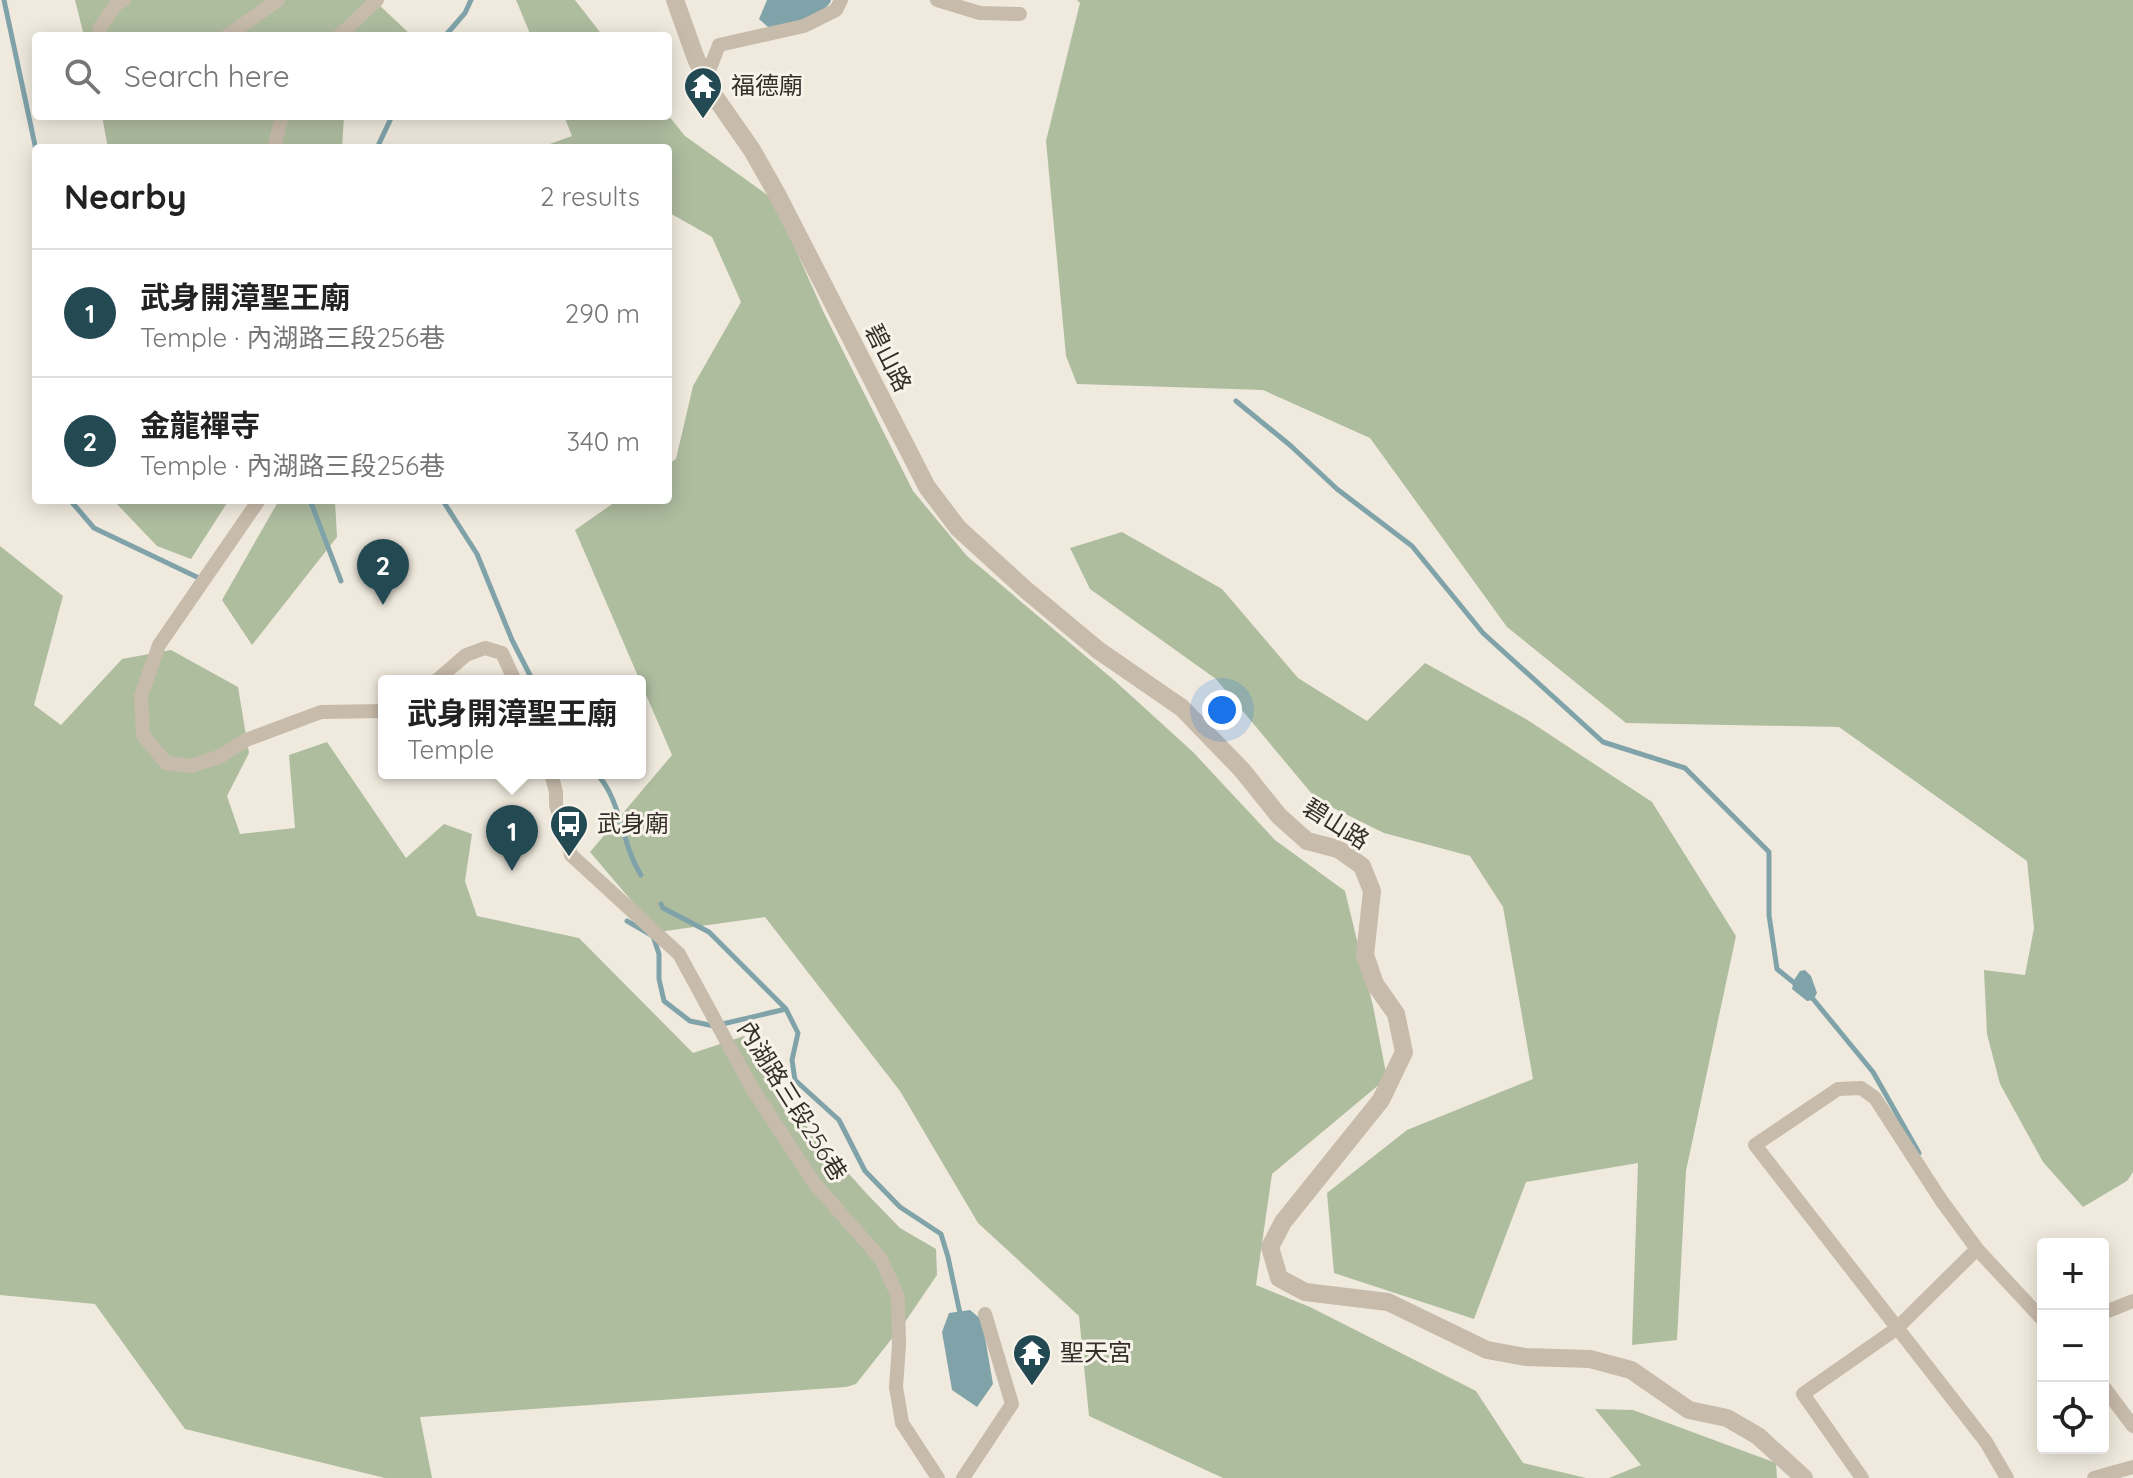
<!DOCTYPE html>
<meta charset="utf-8">
<style>
:root{--surface:#fff;--page:#f2f2f2;--text:#222;--muted:#767676;--line:#e0e0e0;--accent:#234952}
body{margin:0;font-family:Quicksand,"Noto Sans TC",sans-serif;background:var(--page);color:var(--text)}
.controls{position:absolute;right:24px;bottom:24px;display:grid;overflow:hidden;border-radius:8px;box-shadow:0 4px 20px #0003}
.controls button{width:72px;height:72px;display:grid;place-items:center;padding:0;border:0;border-bottom:2px solid var(--line);background:var(--surface);color:var(--text);font:40px sans-serif}
.you{position:absolute;left:1222px;top:710px;width:28px;height:28px;margin:-20px;border:6px solid #fff;border-radius:50%;background:#1a73e8;box-shadow:0 0 0 12px #1a73e833}
.badge{display:grid;place-items:center;width:52px;height:52px;border-radius:50%;background:var(--accent);color:#fff;font-size:26px;font-weight:700}
.pin{position:absolute;translate:-50% -66px;filter:drop-shadow(0 2px 4px #0008)}
.pin::after{content:'';position:absolute;top:42px;width:28px;height:24px;background:inherit;clip-path:polygon(0 0,100% 0,50% 100%)}
.popup{position:absolute;left:378px;top:675px;width:268px;height:104px;box-sizing:border-box;display:grid;place-content:center;border-radius:8px;background:var(--surface);filter:drop-shadow(0 2px 6px #0005);font-size:26px;white-space:nowrap;color:var(--muted)}
.popup b{font-size:30px;color:var(--text)}
.popup::after{content:'';position:absolute;left:50%;top:100%;margin-left:-16px;border:16px solid transparent;border-top-color:var(--surface)}
.list{margin:0;padding:0;list-style:none}
h2{display:flex;justify-content:space-between;align-items:center;height:104px;margin:0;padding:0 32px;font-size:34px}
h2 small{font-size:26px;font-weight:400;color:var(--muted)}
.list li{display:grid;grid-template-columns:52px 1fr auto;gap:24px;align-items:center;box-sizing:border-box;height:128px;padding:0 32px;border-top:2px solid var(--line)}
.list b{display:block;font-size:30px;white-space:nowrap}
.list p{margin:0;font-size:26px;white-space:nowrap;color:var(--muted)}
.list em{font-size:26px;font-style:normal;color:var(--muted)}
.icon{flex:none;width:44px;height:44px;fill:none;stroke:currentColor;stroke-width:2;stroke-linecap:round;stroke-linejoin:round}
.map{position:relative;flex:none;width:2133px;height:1478px;overflow:hidden}
.search{position:absolute;background:var(--surface);box-shadow:0 4px 20px #0003;left:32px;top:32px;width:640px;height:88px;display:flex;align-items:center;gap:20px;box-sizing:border-box;padding:0 28px;border-radius:8px;color:var(--muted);font-size:30px}
.panel{position:absolute;background:var(--surface);box-shadow:0 4px 20px #0003;left:32px;top:144px;width:640px;height:360px;border-radius:8px}
.map>svg:first-child{display:block}
.green{fill:#afbd9f}
.water{fill:#80a3aa}
.lines{fill:none;stroke-linecap:round;stroke-linejoin:round}
.stream{stroke:#80a3aa;stroke-width:5}
.minor{stroke:#c7bbab;stroke-width:14}
.tertiary{stroke:#c7bbab;stroke-width:18}
.labels{text-anchor:middle;stroke-width:6;stroke-linejoin:round;paint-order:stroke}
.poi-label{font-size:24px;fill:#352f29;stroke:#f8f3ea;text-anchor:start}
.street-label{font-size:24px;fill:#352f29;stroke:#f8f3ea}
</style>
<div class="map">
<svg width="2133" height="1478" viewBox="0 0 2133 1478">
<rect width="100%" height="100%" fill="#f0eade"/>
<path class="green" d="M75,0h299l38,36h-328z
M516,0h59l28,36h-72z
M1077,0h1056v1172l-6,9 -44,26 -40,-45 -43,-78 -13,-50 -3,-64 41,5 9,-47 -7,-67 -188,-134 -213,-4 -119,-96 -137,-189 -107,-48 -186,-6 -11,-28 -20,-215 34,-138z
M668,115l17,21 88,63 51,114 89,178 54,65 148,125 78,71 82,88 70,51 28,115 14,72 -115,96 -16,111 54,22 166,84 47,72 63,15h-363l-134,-62 -10,-100 -101,-93 -78,-132 -135,-174 -107,15 -68,-80 82,-97 -97,-225 43,-30h50v-36l8,-5 17,-73 48,-84 -29,-65 -44,-25v-64h-129l33,-12 -8,-20z
M102,116h242l-2,32h-234z
M113,500h116l-38,59 -34,-13z
M279,500h56l2,37 -85,108 -30,-45z
M1122,532l100,57 76,89 69,43 58,-58 101,56 126,83 84,134 -50,235 -9,169 -45,5 6,-182 -112,19 -52,137 -140,-46 -7,-80 80,-63 126,-51 -30,-172 -33,-51 -86,-23 -67,-33 -101,-121 -126,-90 -20,-41z
M0,546l63,50 -29,109 27,20 61,-66 49,-9 67,37 11,66 -22,43 13,38 55,-6 -6,-73 38,-13 79,116 38,-34 28,10 -7,47 12,35 102,22 114,115 51,-17 47,73 76,85 33,34 36,21 1,26 -32,47 -49,62 -10,3 -426,30 12,61h-47l-200,-49 -90,-125 -95,-9z
M1595,1409l38,1 143,53 1,15h-168l32,-13z"/>
<path class="water" d="M767,0h64l-1,3 -17,18 -38,12 -16,-14z
M1805,970l6,6 6,17 -4,7 -6,1 -15,-12 2,-9 6,-9z
M970,1310l12,10 11,64 -16,23 -25,-17 -10,-58 7,-19z"/>
<g class="lines">
<path class="stream" d="M4,0l32,150
M445,36l20,-23 6,-13
M377,148l15,-32
M1236,401l55,45 46,43 75,57 71,87 120,109 82,26 84,84v63l8,54 21,17
M70,500l24,28 107,51
M310,500l31,81
M445,504l32,50 35,86 21,41
M596,773c26,27 25,71 45,102
M661,904l2,4 46,24 77,77 12,24 -6,27 3,20 44,40 26,51 35,36 41,27 7,23 13,61
M627,921l26,15 6,18v25l5,22 26,20 24,5 72,-17
M1809,994l64,78 46,81"/>
<path class="minor" d="M937,0l43,13 40,1
M101,36l-2,-7 18,-26 7,-3
M227,36l51,-36
M339,36l38,-36
M703,74l7,-6 9,-23 85,-19 32,-16 5,-10
M274,148l8,-32
M259,500l-100,145 -18,51 2,39 23,28 25,3 28,-9 27,-17 75,-28 63,-1
M436,681l30,-26 19,-7 17,5 13,28
M551,773l5,19v13l15,50 108,99 73,134 30,46 33,50 66,75 17,38 1,48 -3,42 6,36 36,55
M2103,1313l30,-12
M2103,1386l30,40
M963,1478l49,-74 -27,-90
M1862,1478l-59,-84 93,-65 81,-80
M2007,1478l-21,-36 -231,-297 83,-56 23,-1 14,10 66,102 36,49 66,71
M2094,1478l39,-11"/>
<path class="tertiary" d="M675,0l20,56 13,31 44,63 26,46 149,291 31,41 68,62 72,60 84,58 60,62 37,46 28,25 31,8 24,17 10,25 -7,64 10,29 21,30 8,38 -23,48 -98,122 -13,25 9,31 26,14 83,10 99,48 38,7 65,2 41,11 58,40 38,8 31,18 46,42"/>
</g>
<defs>
<g id="temple-pin" transform="scale(2)"><path d="M0 17L-7.5 6A9.5 9.5 0 1 1 7.5 6Z" fill="#234952" stroke="#f8f3ea"/><path d="M0-6L5-2H3V0L6.5 2.5H4V6H1.5V3h-3V6H-4V2.5H-6.5L-3 0V-2H-5Z" fill="#fff"/></g>
<g id="bus-pin" transform="scale(2)"><path d="M0 17L-7.5 6A9.5 9.5 0 1 1 7.5 6Z" fill="#234952" stroke="#f8f3ea"/><path d="M-5-6H5V4H4V6H2V4H-2V6H-4V4H-5ZM-3.5-4V0h7V-4ZM-3.5 1.2v1.5H-2V1.2ZM2 1.2v1.5H3.5V1.2Z" fill="#fff"/></g>
</defs>
<g fill-rule="evenodd">
<use href="#temple-pin" x="703" y="86"/>
<use href="#bus-pin" x="569" y="824"/>
<use href="#temple-pin" x="1032" y="1353"/>
</g>
<g class="labels">
<g class="poi-label">
<text x="731" y="94">福德廟</text>
<text x="597" y="832">武身廟</text>
<text x="1060" y="1361">聖天宮</text>
</g>
<g class="street-label">
<text transform="translate(888 358) rotate(63)" y="8">碧山路</text>
<text transform="translate(1336 824) rotate(32)" y="8">碧山路</text>
<text transform="translate(792 1101) rotate(58)" y="8">內湖路三段256巷</text>
</g>
</g>
</svg>
<div class="controls">
<button>+</button>
<button>−</button>
<button><svg class="icon" aria-label="locate" viewBox="0 0 24 24"><circle cx="12" cy="12" r="6"/><path d="M12 2v4M12 18v4M2 12h4M18 12h4"/></svg></button>
</div>
<div class="you"></div>
<div class="pin badge" style="left:512px;top:871px">1</div>
<div class="popup"><b>武身開漳聖王廟</b>Temple</div>
<div class="pin badge" style="left:383px;top:605px">2</div>
<div class="search"><svg class="icon" aria-label="search" viewBox="0 0 24 24"><circle cx="10" cy="10" r="6"/><path d="M15 15l6 6"/></svg>Search here</div>
<section class="panel">
<h2>Nearby<small>2 results</small></h2>
<ul class="list">
<li><span class="badge">1</span><div><b>武身開漳聖王廟</b><p>Temple · 內湖路三段256巷</p></div><em>290 m</em></li>
<li><span class="badge">2</span><div><b>金龍禪寺</b><p>Temple · 內湖路三段256巷</p></div><em>340 m</em></li>
</ul>
</section>
</div>
